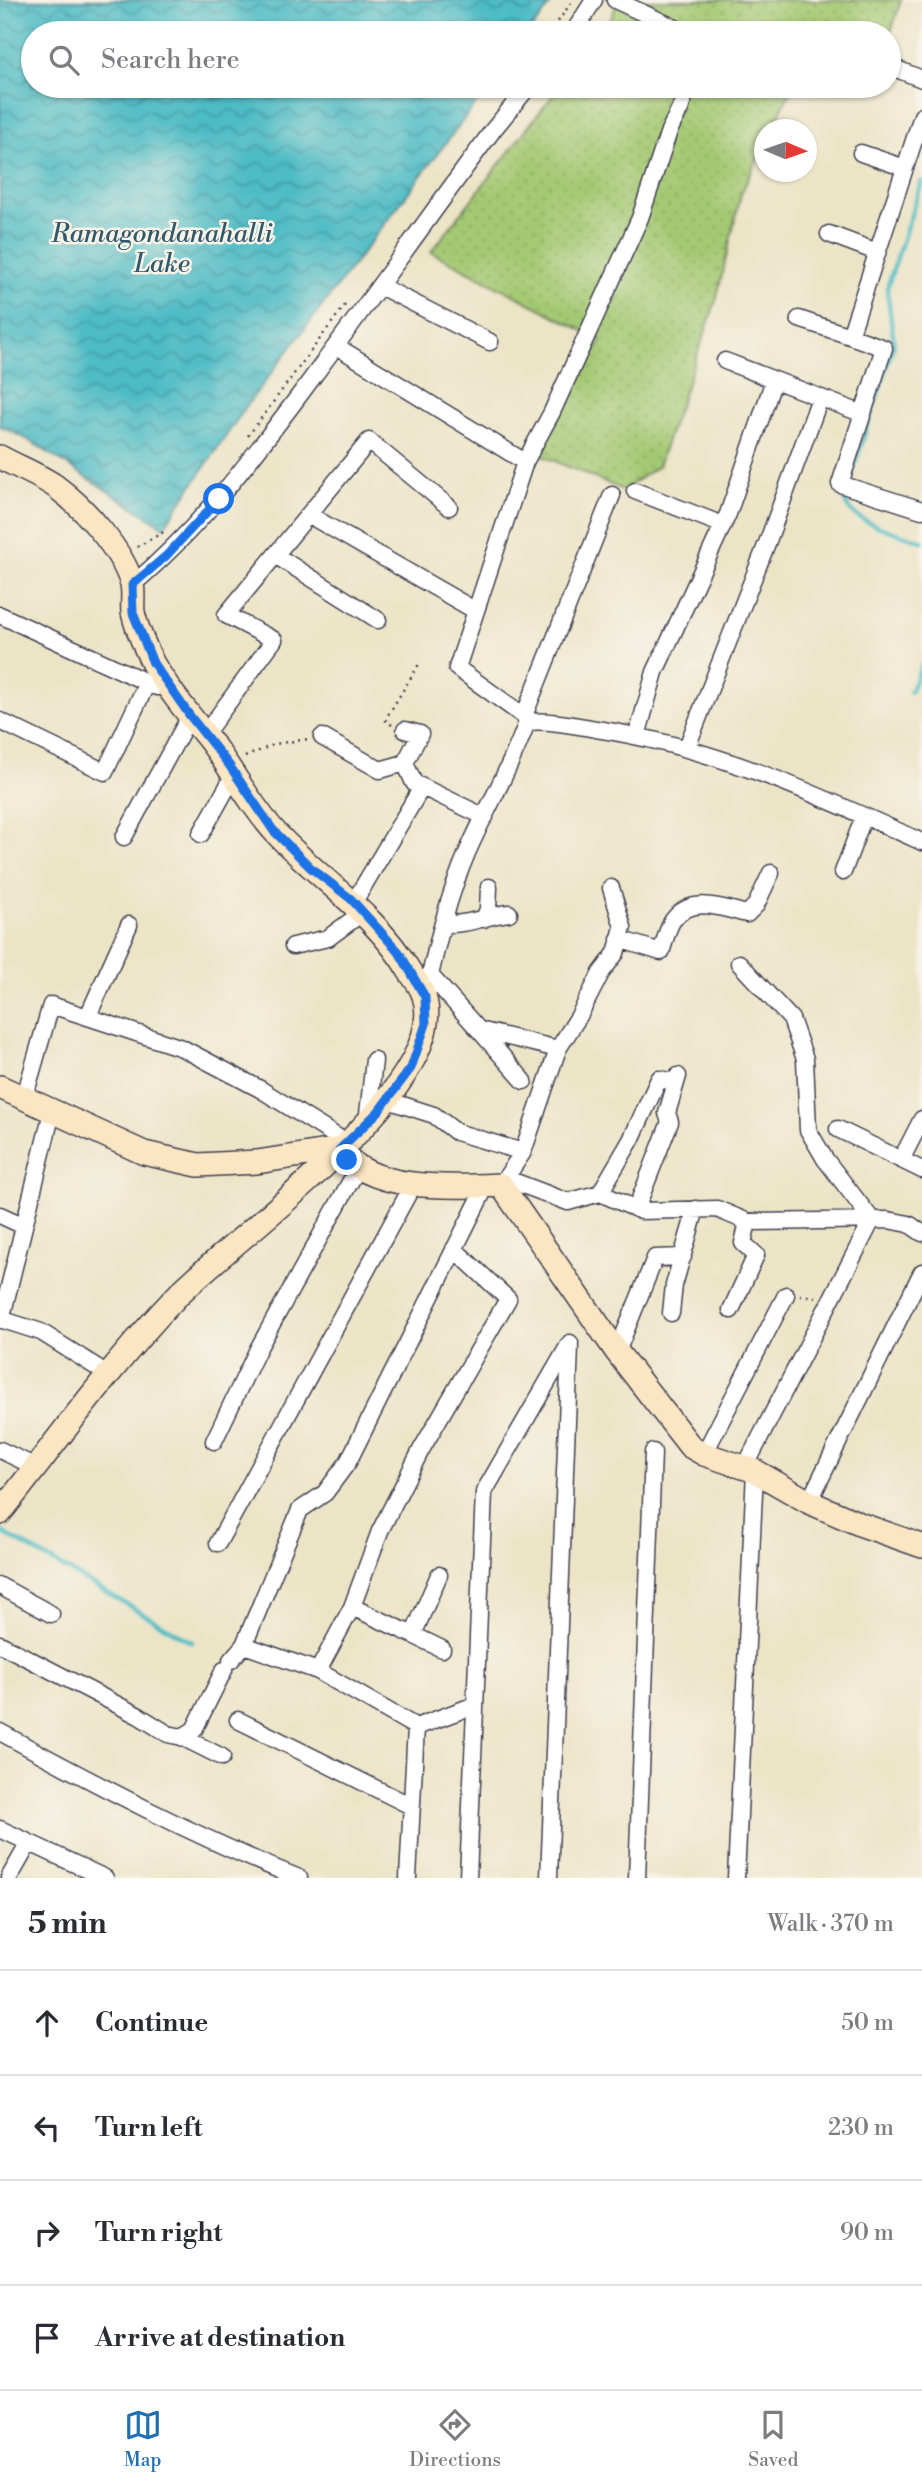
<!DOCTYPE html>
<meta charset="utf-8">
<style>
:root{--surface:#fff;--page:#f7f7f7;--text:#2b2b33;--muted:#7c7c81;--line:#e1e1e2;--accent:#1f6fb2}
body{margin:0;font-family:"Libre Bodoni",serif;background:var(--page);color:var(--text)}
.compass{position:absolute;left:754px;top:119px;width:63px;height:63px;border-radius:50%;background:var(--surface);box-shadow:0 2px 5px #0004;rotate:92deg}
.stop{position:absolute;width:21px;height:21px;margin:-16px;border:5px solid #1a73e8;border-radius:50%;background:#fff}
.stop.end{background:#1a73e8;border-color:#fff;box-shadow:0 2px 7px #0008}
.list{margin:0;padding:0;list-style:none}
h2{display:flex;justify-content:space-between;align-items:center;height:91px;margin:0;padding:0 28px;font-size:30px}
h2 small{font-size:23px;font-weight:400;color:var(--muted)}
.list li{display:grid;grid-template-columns:46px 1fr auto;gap:21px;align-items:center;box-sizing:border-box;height:105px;padding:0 28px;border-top:2px solid var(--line)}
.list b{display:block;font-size:26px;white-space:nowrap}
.list em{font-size:23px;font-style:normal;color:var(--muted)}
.icon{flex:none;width:38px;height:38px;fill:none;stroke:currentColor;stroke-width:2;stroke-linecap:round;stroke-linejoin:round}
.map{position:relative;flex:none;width:922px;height:1878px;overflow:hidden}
.search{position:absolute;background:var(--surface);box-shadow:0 2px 5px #0004;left:21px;right:21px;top:21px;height:77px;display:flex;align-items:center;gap:18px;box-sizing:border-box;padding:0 24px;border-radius:38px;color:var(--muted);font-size:26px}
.sheet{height:511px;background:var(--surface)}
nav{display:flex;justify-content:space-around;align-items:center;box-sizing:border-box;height:98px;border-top:2px solid var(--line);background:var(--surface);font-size:19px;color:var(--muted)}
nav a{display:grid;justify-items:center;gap:4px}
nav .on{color:var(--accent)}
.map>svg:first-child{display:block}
.grass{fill:url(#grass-dots);stroke:#637657;stroke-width:2}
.water{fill:url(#water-waves);stroke:#386f80;stroke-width:2}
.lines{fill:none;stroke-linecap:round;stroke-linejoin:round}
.stream{stroke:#4ebcc5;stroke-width:4.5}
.street-casing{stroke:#403f50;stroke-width:19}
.secondary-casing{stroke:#403f50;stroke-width:26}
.path{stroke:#403f50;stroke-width:2.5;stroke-dasharray:2 5;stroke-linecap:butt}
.street{stroke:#fff;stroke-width:16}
.secondary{stroke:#fbe6c3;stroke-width:23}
.route{stroke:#1a73e8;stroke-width:9}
.labels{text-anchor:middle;stroke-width:5;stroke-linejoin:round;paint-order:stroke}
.water-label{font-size:26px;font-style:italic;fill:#31586b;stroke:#f7f3e8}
</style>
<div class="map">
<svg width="922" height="1878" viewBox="0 0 922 1878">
<defs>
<pattern id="grass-dots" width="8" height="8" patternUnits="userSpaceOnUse" patternTransform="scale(1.75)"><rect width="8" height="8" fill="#a4c973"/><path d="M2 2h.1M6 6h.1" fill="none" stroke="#8dac64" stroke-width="1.8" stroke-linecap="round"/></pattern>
<pattern id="water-waves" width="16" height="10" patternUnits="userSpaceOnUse" patternTransform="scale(1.75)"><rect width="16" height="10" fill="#4ebcc5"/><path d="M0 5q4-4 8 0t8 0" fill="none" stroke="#4098a1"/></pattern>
</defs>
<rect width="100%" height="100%" fill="#f7f3e8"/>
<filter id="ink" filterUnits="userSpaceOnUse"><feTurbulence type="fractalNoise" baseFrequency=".0143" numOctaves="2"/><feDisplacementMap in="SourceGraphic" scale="14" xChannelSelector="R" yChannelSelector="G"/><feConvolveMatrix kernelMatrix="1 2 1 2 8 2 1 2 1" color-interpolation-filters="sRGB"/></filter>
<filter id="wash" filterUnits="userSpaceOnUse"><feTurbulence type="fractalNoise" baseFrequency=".00686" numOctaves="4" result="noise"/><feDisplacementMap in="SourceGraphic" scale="28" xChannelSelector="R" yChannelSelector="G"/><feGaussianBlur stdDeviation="1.57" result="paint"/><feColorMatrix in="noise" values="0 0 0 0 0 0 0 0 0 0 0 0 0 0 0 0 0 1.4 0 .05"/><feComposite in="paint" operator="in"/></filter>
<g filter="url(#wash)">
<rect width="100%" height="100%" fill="#ece4c6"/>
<path class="grass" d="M618,0h283l-12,39v-6h-34l-31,-10 -6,10h-217l9,-12z
M560,86h233l-21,43 -8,1v15l-23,49 -25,107 -58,165 -35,24 -85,-36 63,-114 -170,-88z"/>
<path class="water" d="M0,0h554l-25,33h-496v53h456l-244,322 -81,119 -139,-89 -25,-12z"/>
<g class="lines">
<path class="stream" d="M849,482l45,-138 -7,-56 35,-107
M846,491c-10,30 55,42 76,50
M910,692l12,-27
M0,1531l192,111"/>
</g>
</g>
<g filter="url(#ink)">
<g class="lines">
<g class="street-casing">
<path id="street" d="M615,0l71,33
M573,33l21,-33
M889,66l33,13
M922,116l-72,220 34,12 -44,136 82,26
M861,153l44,15
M829,234l48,18
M380,286l110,56
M799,319l51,17
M336,346l189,116 -68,206 75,54
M725,361l138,53
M525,462l27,-50 88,-194 29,-87 11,-22 8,-23
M635,491l88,34
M309,515l167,96
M275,555l103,65
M132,585c69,-58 122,-129 175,-200 63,-85 123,-170 186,-255l36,-44
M0,615l157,72
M524,716l88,-221
M0,721l105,51 42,-89
M405,730l15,4 -15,29
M205,734l69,-94 -48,-25 143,-174 80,66
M637,736l18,-64 73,-158 46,-134
M322,737l58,33 25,-7 9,20 71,34
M687,747l82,-209 51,-140
M201,834l33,-59
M124,837l66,-121
M843,872l21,-56
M354,902l68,-115
M484,919l4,-10 1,-22
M443,924c27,1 41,-8 66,-11
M619,939l42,13c4,-10 6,-24 12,-32 19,-25 49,-12 74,-6l9,-9 15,-32
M293,946l35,-8 35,-26
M739,963l52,56 14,40 3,71 17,29 47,61
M430,975l49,55 79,19 -35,103
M425,997c11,-48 22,-98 42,-144 19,-44 44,-85 60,-131 23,-2 46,3 69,7 115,17 220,65 326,113
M88,1016l41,-91
M479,1030l45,51
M558,1049l21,-33 22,-43 15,-20 7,-26 -12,-39
M24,1099l27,-94 131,43 78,41 87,54
M387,1100l47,15 22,17 67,20 -22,33
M367,1123l7,-63
M838,1129l84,41
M901,1160l21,-41
M505,1178l63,24 32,-9 41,18 76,-2 31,13 140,-2 21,4 13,9
M600,1193l31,-53 28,-61 17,3
M636,1209l34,-87 -3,-9 11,-37
M0,1215l24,11
M731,1310l25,-55 -13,-12 5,-21
M671,1313l3,-28 22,-76
M0,1319l41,13 68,43
M1,1320l51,-208
M617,1352l38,-94 28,-1
M214,1441l44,-92 101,-183
M0,1450l36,17
M704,1454l82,-159
M745,1467l127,-247
M809,1502l113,-230
M218,1543l196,-360
M0,1586l51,28
M352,1607l61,28 26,-60
M413,1635l29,14
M0,1644l139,72 29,18 14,3 12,-7 30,-60
M231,1660l13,-15
M318,1671l34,-64 28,-76 41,-81 87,-151 -54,-50
M238,1720l173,86
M416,1727l-98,-56 -74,-26 56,-135 25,-17 23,-31 138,-276
M0,1732c97,53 196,105 299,146
M182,1737l40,20
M0,1829l105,49
M9,1878l20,-35
M408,1878l8,-151 59,-22
M468,1878l16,-386 86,-149
M549,1878l21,-532
M637,1878l16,-426
M736,1878l19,-407"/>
</g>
<g class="secondary-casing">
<path id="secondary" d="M0,457c18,10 39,18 55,29 29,21 67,64 77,98 2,9 0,19 1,28 3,16 13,37 20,52 15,25 35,50 54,73 24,30 43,68 69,96 44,47 101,82 134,139 5,7 12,16 14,24 30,90 -192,242 -248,301 -64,67 -119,144 -176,216
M0,1087l144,66 54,12 59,-3 83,-13
M340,1149c29,44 115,38 161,36l116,167 73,94 14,8 51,17 54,31 53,23 60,21"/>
</g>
<path class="path" d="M550,33l23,-33
M248,436l100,-135
M137,547l30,-17
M392,725l-6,-4 2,-6 33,-54
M245,757l30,-13 33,-5
M800,1295l15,2"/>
<use href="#street" class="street"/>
<use href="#secondary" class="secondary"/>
</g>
</g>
<g class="lines" filter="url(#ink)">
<path class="route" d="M219,499l-53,57 -34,29 1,28 20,50 37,53 39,49 44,65 38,38 40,31 48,53 26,45 1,27 -15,44 -33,44 -38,37 7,11"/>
</g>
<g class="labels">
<g class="water-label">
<text x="162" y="242">Ramagondanahalli<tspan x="162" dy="30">Lake</tspan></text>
</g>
</g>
</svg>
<svg class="compass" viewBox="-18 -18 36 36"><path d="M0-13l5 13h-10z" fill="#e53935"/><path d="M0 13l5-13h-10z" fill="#7c7c81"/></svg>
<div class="stop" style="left:219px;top:499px"></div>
<div class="stop end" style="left:347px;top:1160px"></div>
<div class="search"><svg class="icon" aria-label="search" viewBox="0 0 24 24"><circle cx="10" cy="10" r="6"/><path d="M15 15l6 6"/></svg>Search here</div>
</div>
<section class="sheet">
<h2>5 min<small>Walk · 370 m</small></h2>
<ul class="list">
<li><svg class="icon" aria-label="ahead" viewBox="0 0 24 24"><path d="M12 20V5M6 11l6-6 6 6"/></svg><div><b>Continue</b></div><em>50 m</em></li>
<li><svg class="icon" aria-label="left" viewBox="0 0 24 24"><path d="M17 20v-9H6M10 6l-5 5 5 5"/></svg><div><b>Turn left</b></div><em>230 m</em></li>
<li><svg class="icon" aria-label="right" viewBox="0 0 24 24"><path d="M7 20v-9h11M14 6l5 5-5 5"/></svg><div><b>Turn right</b></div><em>90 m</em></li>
<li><svg class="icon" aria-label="arrive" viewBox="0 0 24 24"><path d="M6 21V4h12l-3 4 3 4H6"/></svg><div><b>Arrive at destination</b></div></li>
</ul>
</section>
<nav>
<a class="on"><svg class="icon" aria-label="map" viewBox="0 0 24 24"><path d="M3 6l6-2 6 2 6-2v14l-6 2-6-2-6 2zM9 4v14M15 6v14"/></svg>Map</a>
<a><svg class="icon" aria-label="directions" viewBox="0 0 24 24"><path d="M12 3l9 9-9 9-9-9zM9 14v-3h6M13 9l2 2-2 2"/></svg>Directions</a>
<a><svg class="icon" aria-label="saved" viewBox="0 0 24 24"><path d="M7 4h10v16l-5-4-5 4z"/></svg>Saved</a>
</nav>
